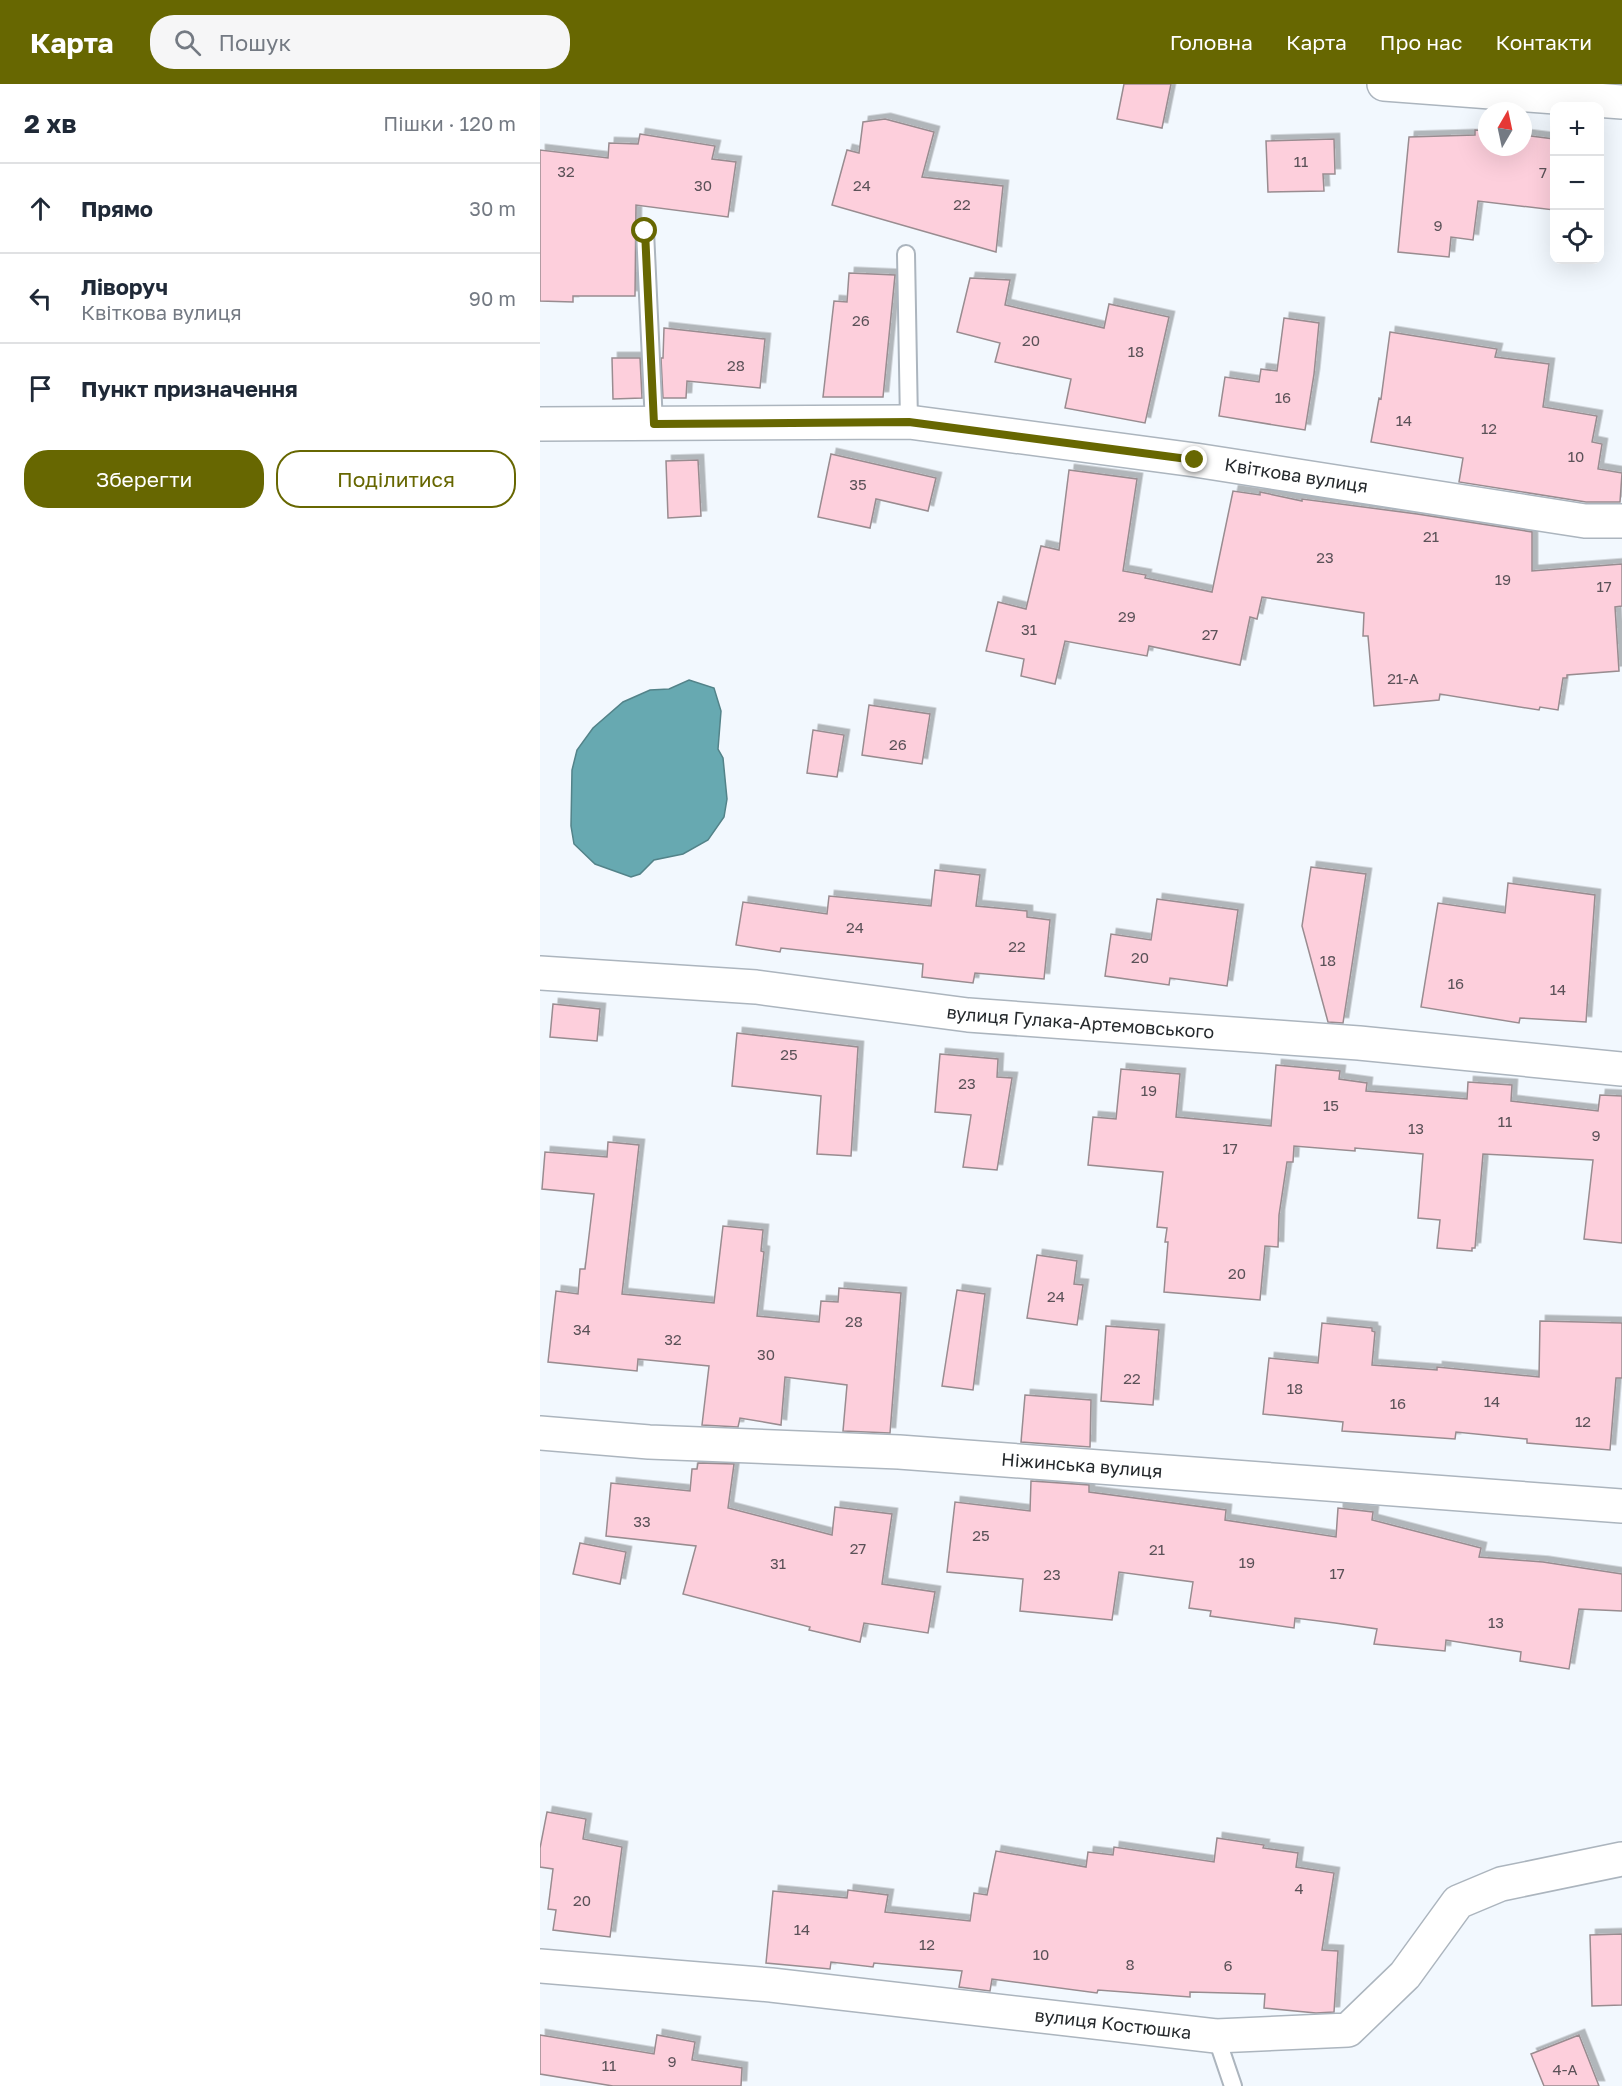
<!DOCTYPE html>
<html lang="uk">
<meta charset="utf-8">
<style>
:root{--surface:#fff;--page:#f6f6f7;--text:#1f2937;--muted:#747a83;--line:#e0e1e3;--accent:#676701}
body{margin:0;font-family:"Golos Text",sans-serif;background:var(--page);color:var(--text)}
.controls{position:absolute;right:18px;top:18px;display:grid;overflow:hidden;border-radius:12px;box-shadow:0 6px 24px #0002}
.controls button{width:54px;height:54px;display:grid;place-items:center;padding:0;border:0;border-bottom:2px solid var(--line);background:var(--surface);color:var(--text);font:30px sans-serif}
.compass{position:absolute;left:938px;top:18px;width:54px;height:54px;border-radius:50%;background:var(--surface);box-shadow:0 6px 24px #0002;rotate:9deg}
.stop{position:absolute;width:18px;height:18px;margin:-14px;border:4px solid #676701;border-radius:50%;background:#fff}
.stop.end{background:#676701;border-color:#fff;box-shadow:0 2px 6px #0008}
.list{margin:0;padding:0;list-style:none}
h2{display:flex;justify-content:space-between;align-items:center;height:78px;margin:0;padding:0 24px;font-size:26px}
h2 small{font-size:20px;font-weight:400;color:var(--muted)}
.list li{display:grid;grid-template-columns:39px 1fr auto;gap:18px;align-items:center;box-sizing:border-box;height:90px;padding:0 24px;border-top:2px solid var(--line)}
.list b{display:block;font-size:22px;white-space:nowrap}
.list p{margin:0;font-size:20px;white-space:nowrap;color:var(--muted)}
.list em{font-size:20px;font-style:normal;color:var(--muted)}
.actions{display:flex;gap:12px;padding:18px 24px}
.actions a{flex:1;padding:14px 0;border:2px solid var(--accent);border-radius:24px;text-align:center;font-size:21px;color:var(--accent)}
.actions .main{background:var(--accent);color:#fff}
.icon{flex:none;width:33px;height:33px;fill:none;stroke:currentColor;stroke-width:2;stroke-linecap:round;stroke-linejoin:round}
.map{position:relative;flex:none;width:1082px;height:2002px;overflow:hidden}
header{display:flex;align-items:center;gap:36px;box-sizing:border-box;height:84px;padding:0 30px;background:var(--accent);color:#fff}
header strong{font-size:28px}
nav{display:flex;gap:33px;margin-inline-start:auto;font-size:21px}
.search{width:420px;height:54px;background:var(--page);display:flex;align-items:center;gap:15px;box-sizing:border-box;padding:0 21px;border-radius:24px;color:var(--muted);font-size:22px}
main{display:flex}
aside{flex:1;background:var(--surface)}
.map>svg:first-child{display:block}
.water{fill:#67a9b1;stroke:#538389;stroke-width:1.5}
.building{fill:#fdcfdc;stroke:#998c90;stroke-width:1.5;filter:url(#shadow)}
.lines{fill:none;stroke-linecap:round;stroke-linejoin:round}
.service-casing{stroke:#acb5be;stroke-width:20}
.minor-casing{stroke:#acb5be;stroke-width:36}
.service{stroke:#fff;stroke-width:16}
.minor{stroke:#fff;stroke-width:33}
.route{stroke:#676701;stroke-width:8}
.labels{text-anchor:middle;stroke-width:5;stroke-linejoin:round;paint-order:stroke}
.number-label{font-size:15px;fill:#5b5258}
.street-label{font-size:18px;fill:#25292c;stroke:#f2f8fe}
</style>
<header>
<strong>Карта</strong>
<div class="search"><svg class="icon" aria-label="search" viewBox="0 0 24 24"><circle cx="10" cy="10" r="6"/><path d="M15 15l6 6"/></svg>Пошук</div>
<nav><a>Головна</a><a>Карта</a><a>Про нас</a><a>Контакти</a></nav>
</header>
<main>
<aside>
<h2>2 хв<small>Пішки · 120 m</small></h2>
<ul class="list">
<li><svg class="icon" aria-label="ahead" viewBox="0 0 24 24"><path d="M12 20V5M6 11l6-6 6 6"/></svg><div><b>Прямо</b></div><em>30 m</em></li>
<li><svg class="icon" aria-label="left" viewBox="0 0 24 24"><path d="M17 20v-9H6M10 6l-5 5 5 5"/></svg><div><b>Ліворуч</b><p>Квіткова вулиця</p></div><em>90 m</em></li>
<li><svg class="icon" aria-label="arrive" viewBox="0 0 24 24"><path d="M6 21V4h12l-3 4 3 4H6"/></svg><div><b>Пункт призначення</b></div></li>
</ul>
<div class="actions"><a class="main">Зберегти</a><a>Поділитися</a></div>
</aside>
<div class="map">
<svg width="1082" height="2002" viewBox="0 0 1082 2002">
<defs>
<filter id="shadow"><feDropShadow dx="5.5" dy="-5.5" stdDeviation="0" flood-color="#0004"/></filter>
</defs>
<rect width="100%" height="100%" fill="#f2f8fe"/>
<path class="water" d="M149,596l25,8 7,23 -3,38 5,9 4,41 -3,18 -16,23 -25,14 -29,6 -14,14 -9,3 -36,-13 -21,-20 -3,-18 1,-56 5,-20 16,-22 30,-26 27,-12 19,-1z"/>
<path class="building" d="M584,0h47l-9,44 -45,-9z
M345,35l49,13 -12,45 81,9 -7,66 -164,-47 15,-55 12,3 4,-31z
M935,46l12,1v16h36v-12l31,4v71l-76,-9 -5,39 -22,-3 -2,20 -51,-5 11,-115 66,-2z
M100,50l75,12 -3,13 24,3 -8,55 -92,-12 -1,91h-62v6l-33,-1v-151l68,8 1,-15 29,1z
M794,55l1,35h-12l1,17 -56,1 -2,-51z
M309,189l46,2 -12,122h-60l11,-96 13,1z
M430,194l40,2 -5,25 99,23 5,-24 60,13 -24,106 -80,-15 6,-29 -76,-17 5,-19 -43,-11z
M744,234l35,5 -5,51 -9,56 -86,-14 6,-39 34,5 2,-13 16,2z
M124,244l101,11 -5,49 -73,-7 -1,17h-23l-2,-40h2z
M850,248l107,17 -2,8 54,7 -6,43 54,9 -5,26 10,2 -4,25 24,4 -2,29h-34l-127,-20 4,-24 -92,-16 8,-44 2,1z
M72,274h28l2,40 -29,1z
M291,370l105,24 -8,33 -52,-12 -6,29 -52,-11z
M158,376l3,56 -33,2 -2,-57z
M529,386l68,9 -14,92 23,4 -1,3 67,14 21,-101 27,4v-3l42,9v-2l115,15 115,18v39l90,-7v42l-7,1 4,64 -52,4v3h-4l-5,32 -18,-3 -1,3 -99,-16 -1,6 -65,6 -6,-70h-5l1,-23 -102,-16 -5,22 -7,-2 -10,48 -91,-19 -2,10 -82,-15 -10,43 -34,-8 3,-17 -38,-8 12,-49 28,7 15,-63 18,4z
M329,621l61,9 -8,50 -60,-9z
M273,646l31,5 -7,42 -30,-4z
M771,783l55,7 -23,149 -15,-1 -26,-96z
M395,786l45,5 -4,31 51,5v6l23,3 -6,59 -69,-6 -2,10 -51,-6 1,-13 -142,-16 -1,4 -44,-7 7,-43 84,12 2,-18 102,10z
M968,799l87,12 -9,127 -66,-4 -1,5 -98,-16 17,-104 67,10z
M617,815l81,11 -11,76 -57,-8 -1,7 -64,-9 6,-42 40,6z
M13,920l47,5 -3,32 -47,-4z
M197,949l121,14 -7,109 -34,-2 4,-58 -89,-10z
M400,970l58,5 -1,18 15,1 -15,92 -34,-3 8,-52 -36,-3z
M736,981l64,6 -1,8 28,4 -1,8 101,8 1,-17 44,3 -1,16 87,10 2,-16 22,1v147l-38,-4 9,-79 -110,-6 -8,94h-3v3l-35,-3 3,-28 -22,-2 5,-64 -68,-6v3l-61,-5 -1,16h-6l-8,53 -1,32 -13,-1 -5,54 -96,-8 4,-50h-3l2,-14 -10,-1 6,-55 -75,-7 5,-48 23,2 5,-50 59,5 -4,43 95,9z
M68,1058l31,3 -17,149 92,9 9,-77 40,4 -2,21 3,1 -7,64 62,6 2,-21 17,1 1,-14 62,5 -11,140 -47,-2 4,-46 -62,-8 -4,48 -41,-7 -2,9 -36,-2 7,-59 -71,-7 -1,12 -89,-9 8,-71 22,3 2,-25h5l9,-75 -52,-5 3,-37 62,5z
M497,1171l40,6 -3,23 9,1 -6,40 -50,-7z
M417,1206l28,4 -12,96 -31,-4z
M1000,1237l82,2v55h-6l-6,72 -83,-7v-4l-71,-7 -1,7 -113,-8 1,-9 -80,-8 6,-56 49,5 4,-40 50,5v3l3,1 -3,33 65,5v-3l102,10z
M566,1242l53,4 -6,75 -52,-4z
M485,1311l66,5 -1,47 -69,-5z
M158,1379l36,1 -6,44 104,27 3,-28 57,7 -10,70 53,8 -7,41 -64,-10 -4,19 -51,-12 1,-3 -127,-33 13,-48 -90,-10 5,-53 79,8 2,-22h5z
M491,1397l58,4v7l137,18 -1,10 111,17 2,-29 35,4 -1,8 109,28 -2,9 64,5 79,12v37l-43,-2 -10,60 -49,-8 1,-9 -75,-12 -1,11 -71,-7 3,-15 -42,-6 -40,-5 -1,10 -84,-12 1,-5 -22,-3 4,-26 -74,-10 -7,48 -92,-9 3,-32 -76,-7 8,-70 75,9z
M40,1459l46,9 -6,32 -47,-10z
M7,1728l39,7 -3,20 39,8 -12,90 -57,-7 3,-20 -8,-1 5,-40 -13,-2v-19z
M677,1754l47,7 -1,3 35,5 -2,14 38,6 -12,77 16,1 -4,61 -18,1 -52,-5 1,-14 -75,-2v5l-92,-7 -1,3 -105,-14 -2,12 -31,-4 3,-16 -88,-8 -1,4 -42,-5 -1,7 -64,-6 7,-72 74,7 1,-8 40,5 -3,17 85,9 4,-28 13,2 9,-44 90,16 2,-15 25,3 1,-8 100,15z
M1082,1850v71l-30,1 -2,-71z
M0,1951l114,19 3,-19 38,7 -3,18 50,8 -1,18h-128l-73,-12z
M1039,1951l20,51h-55l-13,-32z"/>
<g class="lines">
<g class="service-casing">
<path id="service" d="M105,147l9,193
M366,170l3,168
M676,1952l17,50"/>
</g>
<g class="minor-casing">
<g id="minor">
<path d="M844,0l238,18"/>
<path id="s1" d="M0,340l369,-2 286,38 390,61h37"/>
<path id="s2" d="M0,889l216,14 212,28 391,28 263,26"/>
<path id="s3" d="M0,1349l109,9 250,10 723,54"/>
<path id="s4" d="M0,1882l231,19 445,51 132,-6 57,-55 53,-73 43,-18 121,-25"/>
</g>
</g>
<use href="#service" class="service"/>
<use href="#minor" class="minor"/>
</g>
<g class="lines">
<path class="route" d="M105,147l9,193 255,-2 286,38"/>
</g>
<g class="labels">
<g class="number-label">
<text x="761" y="83">11</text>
<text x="26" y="93">32</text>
<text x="1003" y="94">7</text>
<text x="163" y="107">30</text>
<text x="322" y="107">24</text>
<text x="422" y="126">22</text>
<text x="898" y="147">9</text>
<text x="321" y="242">26</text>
<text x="491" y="262">20</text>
<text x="596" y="273">18</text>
<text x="196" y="287">28</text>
<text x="743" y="319">16</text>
<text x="864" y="342">14</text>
<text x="949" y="350">12</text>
<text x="1036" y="378">10</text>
<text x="318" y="406">35</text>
<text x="891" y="458">21</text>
<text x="785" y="479">23</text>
<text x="963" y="501">19</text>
<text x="1064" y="508">17</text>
<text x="587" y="538">29</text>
<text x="489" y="551">31</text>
<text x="670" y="556">27</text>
<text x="863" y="600">21-А</text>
<text x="358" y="666">26</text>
<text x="315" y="849">24</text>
<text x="477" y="868">22</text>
<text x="600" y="879">20</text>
<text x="788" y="882">18</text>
<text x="916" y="905">16</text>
<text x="1018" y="911">14</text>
<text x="249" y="976">25</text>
<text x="427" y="1005">23</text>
<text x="609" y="1012">19</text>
<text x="791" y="1027">15</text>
<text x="965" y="1043">11</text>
<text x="876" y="1050">13</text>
<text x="1056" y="1057">9</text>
<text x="690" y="1070">17</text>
<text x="697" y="1195">20</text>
<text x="516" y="1218">24</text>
<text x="314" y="1243">28</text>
<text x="42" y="1251">34</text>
<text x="133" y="1261">32</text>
<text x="226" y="1276">30</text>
<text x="592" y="1300">22</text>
<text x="755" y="1310">18</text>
<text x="952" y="1323">14</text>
<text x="858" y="1325">16</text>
<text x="1043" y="1343">12</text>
<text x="102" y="1443">33</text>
<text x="441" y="1457">25</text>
<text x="318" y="1470">27</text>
<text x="617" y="1471">21</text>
<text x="707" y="1484">19</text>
<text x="238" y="1485">31</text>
<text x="797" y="1495">17</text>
<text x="512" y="1496">23</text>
<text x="956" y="1544">13</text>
<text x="759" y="1810">4</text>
<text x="42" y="1822">20</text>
<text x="262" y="1851">14</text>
<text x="387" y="1866">12</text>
<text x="501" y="1876">10</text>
<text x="590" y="1886">8</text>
<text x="688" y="1887">6</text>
<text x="132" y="1983">9</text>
<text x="69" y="1987">11</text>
<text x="1025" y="1991">4-А</text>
</g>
<g class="street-label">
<text dy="6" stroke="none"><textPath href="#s1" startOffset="760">Квіткова вулиця</textPath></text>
<text dy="6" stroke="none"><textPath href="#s2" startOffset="543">вулиця Гулака-Артемовського</textPath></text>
<text dy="6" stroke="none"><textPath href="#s3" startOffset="543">Ніжинська вулиця</textPath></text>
<text dy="6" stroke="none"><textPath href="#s4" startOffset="576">вулиця Костюшка</textPath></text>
</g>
</g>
</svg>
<div class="controls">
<button>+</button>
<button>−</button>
<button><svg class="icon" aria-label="locate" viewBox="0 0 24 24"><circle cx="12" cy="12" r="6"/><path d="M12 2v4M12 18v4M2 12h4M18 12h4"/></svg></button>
</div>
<svg class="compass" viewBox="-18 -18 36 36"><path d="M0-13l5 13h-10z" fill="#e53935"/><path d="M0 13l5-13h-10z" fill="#747a83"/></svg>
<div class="stop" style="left:105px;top:147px"></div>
<div class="stop end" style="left:655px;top:376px"></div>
</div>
</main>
